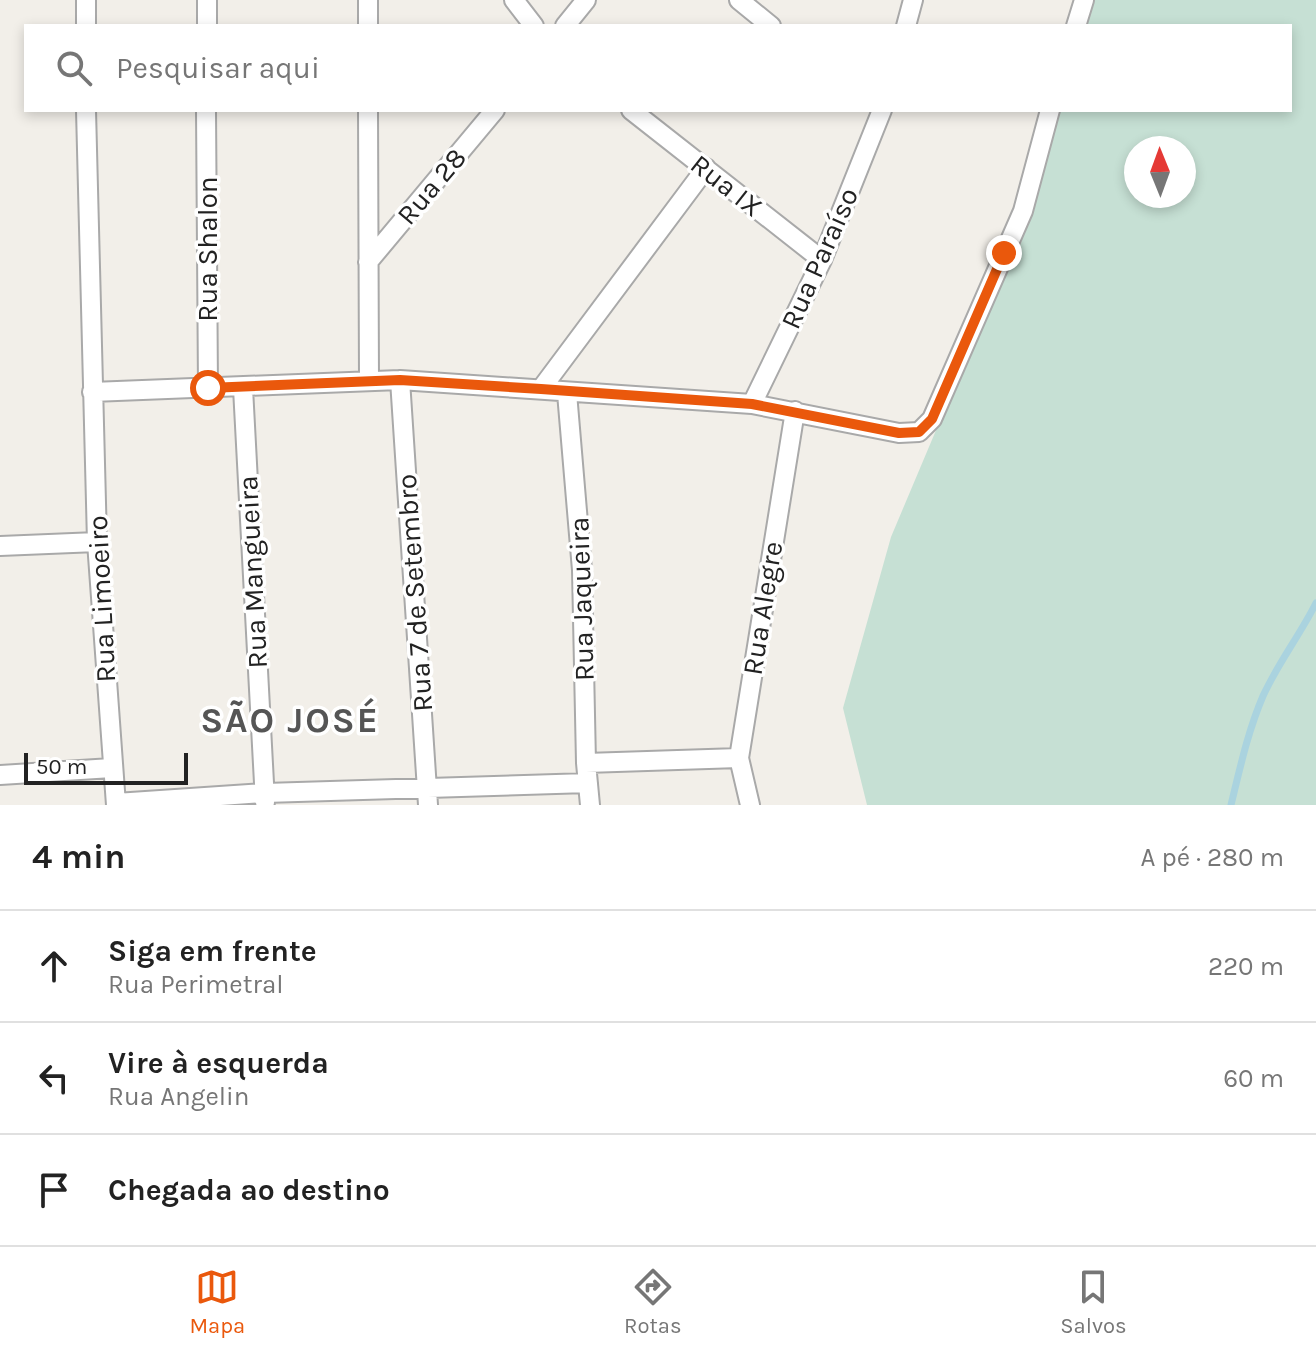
<!DOCTYPE html>
<html lang="pt">
<meta charset="utf-8">
<style>
:root{--surface:#fff;--page:#f2f2f2;--text:#222;--muted:#767676;--line:#e0e0e0;--accent:#ea580c}
body{margin:0;font-family:Karla,sans-serif;background:var(--page);color:var(--text)}
.compass{position:absolute;left:1124px;top:136px;width:72px;height:72px;border-radius:50%;background:var(--surface);box-shadow:0 4px 12px #0003;rotate:359deg}
.scale{position:absolute;left:24px;bottom:20px;width:164px;box-sizing:border-box;padding-left:8px;border:4px solid #222;border-top:0;font-size:22px;line-height:28px;white-space:nowrap;color:#222;-webkit-text-stroke:6px #fff;paint-order:stroke}
.stop{position:absolute;width:24px;height:24px;margin:-18px;border:6px solid #ea580c;border-radius:50%;background:#fff}
.stop.end{background:#ea580c;border-color:#fff;box-shadow:0 2px 8px #0008}
.list{margin:0;padding:0;list-style:none}
h2{display:flex;justify-content:space-between;align-items:center;height:104px;margin:0;padding:0 32px;font-size:34px}
h2 small{font-size:26px;font-weight:400;color:var(--muted)}
.list li{display:grid;grid-template-columns:52px 1fr auto;gap:24px;align-items:center;box-sizing:border-box;height:112px;padding:0 32px;border-top:2px solid var(--line)}
.list b{display:block;font-size:30px;white-space:nowrap}
.list p{margin:0;font-size:26px;white-space:nowrap;color:var(--muted)}
.list em{font-size:26px;font-style:normal;color:var(--muted)}
.icon{flex:none;width:44px;height:44px;fill:none;stroke:currentColor;stroke-width:2;stroke-linecap:round;stroke-linejoin:round}
.map{position:relative;flex:none;width:1316px;height:805px;overflow:hidden}
.search{position:absolute;background:var(--surface);box-shadow:0 4px 12px #0003;left:24px;right:24px;top:24px;height:88px;display:flex;align-items:center;gap:20px;box-sizing:border-box;padding:0 28px;border-radius:0px;color:var(--muted);font-size:30px}
.sheet{height:440px;background:var(--surface)}
nav{display:flex;justify-content:space-around;align-items:center;box-sizing:border-box;height:112px;border-top:2px solid var(--line);background:var(--surface);font-size:22px;color:var(--muted)}
nav a{display:grid;justify-items:center;gap:4px}
nav .on{color:var(--accent)}
.map>svg:first-child{display:block}
.wetland{fill:#c6e0d4;fill-rule:evenodd}
.lines{fill:none;stroke-linecap:round;stroke-linejoin:round}
.stream{stroke:#aad3df;stroke-width:7}
.minor-casing{stroke:#a9a9a9;stroke-width:22}
.minor{stroke:#fff;stroke-width:18}
.route{stroke:#ea580c;stroke-width:10}
.labels{text-anchor:middle;stroke-width:7;stroke-linejoin:round;paint-order:stroke}
.street-label{font-size:28px;fill:#222;stroke:#fff}
.district-label{font-size:36px;font-weight:bold;letter-spacing:2px;fill:#555;stroke:#fff}
</style>
<div class="map">
<svg width="1316" height="805" viewBox="0 0 1316 805">
<rect width="100%" height="100%" fill="#f2efe9"/>
<path class="wetland" d="M1091,0h225v805h-449l-24,-97 48,-171 78,-185 52,-109 36,-133h233v-84h-208zM1136,148h48v48h-48z"/>
<g class="lines">
<path class="stream" d="M1231,805c9,-37 17,-74 32,-109 15,-33 37,-61 53,-93"/>
<g class="minor-casing">
<path id="minor" d="M514,0l20,26
M739,0l32,26
M86,26v-26
M207,26v-26
M368,26v-26
M565,26l21,-26
M906,26l7,-26
M1076,26l8,-26
M86,110l11,432 19,263
M206,110l2,278
M368,110l1,270
M631,110l191,150
M368,262l127,-152
M400,380l28,425
M243,388l22,414
M541,389l165,-221
M92,392l308,-12 352,24 147,29 20,-1 13,-13 91,-208 27,-101
M567,393l15,177 4,193 4,42
M752,404l70,-144 60,-150
M0,546l97,-4
M586,763l153,-5
M0,775l112,-7
M116,803l149,-10 323,-10
M750,805l-11,-47 56,-347"/>
</g>
<use href="#minor" class="minor"/>
</g>
<g class="lines">
<path class="route" d="M208,388l192,-8 141,9 211,15 147,29 20,-1 13,-13 72,-166"/>
</g>
<g class="labels">
<g class="street-label">
<text transform="translate(727 185) rotate(38)" y="10">Rua IX</text>
<text transform="translate(431 186) rotate(-50)" y="10">Rua 28</text>
<text transform="translate(207 249) rotate(-90)" y="10">Rua Shalon</text>
<text transform="translate(819 258) rotate(-66)" y="10">Rua Paraíso</text>
<text transform="translate(252 572) rotate(-93)" y="10">Rua Mangueira</text>
<text transform="translate(414 593) rotate(-94)" y="10">Rua 7 de Setembro</text>
<text transform="translate(101 599) rotate(-93)" y="10">Rua Limoeiro</text>
<text transform="translate(581 599) rotate(-92)" y="10">Rua Jaqueira</text>
<text transform="translate(762 608) rotate(-81)" y="10">Rua Alegre</text>
</g>
<g class="district-label">
<text x="290" y="732">SÃO JOSÉ</text>
</g>
</g>
</svg>
<svg class="compass" viewBox="-18 -18 36 36"><path d="M0-13l5 13h-10z" fill="#e53935"/><path d="M0 13l5-13h-10z" fill="#767676"/></svg>
<div class="scale">50 m</div>
<div class="stop" style="left:208px;top:388px"></div>
<div class="stop end" style="left:1004px;top:253px"></div>
<div class="search"><svg class="icon" aria-label="search" viewBox="0 0 24 24"><circle cx="10" cy="10" r="6"/><path d="M15 15l6 6"/></svg>Pesquisar aqui</div>
</div>
<section class="sheet">
<h2>4 min<small>A pé · 280 m</small></h2>
<ul class="list">
<li><svg class="icon" aria-label="ahead" viewBox="0 0 24 24"><path d="M12 20V5M6 11l6-6 6 6"/></svg><div><b>Siga em frente</b><p>Rua Perimetral</p></div><em>220 m</em></li>
<li><svg class="icon" aria-label="left" viewBox="0 0 24 24"><path d="M17 20v-9H6M10 6l-5 5 5 5"/></svg><div><b>Vire à esquerda</b><p>Rua Angelin</p></div><em>60 m</em></li>
<li><svg class="icon" aria-label="arrive" viewBox="0 0 24 24"><path d="M6 21V4h12l-3 4 3 4H6"/></svg><div><b>Chegada ao destino</b></div></li>
</ul>
</section>
<nav>
<a class="on"><svg class="icon" aria-label="map" viewBox="0 0 24 24"><path d="M3 6l6-2 6 2 6-2v14l-6 2-6-2-6 2zM9 4v14M15 6v14"/></svg>Mapa</a>
<a><svg class="icon" aria-label="directions" viewBox="0 0 24 24"><path d="M12 3l9 9-9 9-9-9zM9 14v-3h6M13 9l2 2-2 2"/></svg>Rotas</a>
<a><svg class="icon" aria-label="saved" viewBox="0 0 24 24"><path d="M7 4h10v16l-5-4-5 4z"/></svg>Salvos</a>
</nav>
